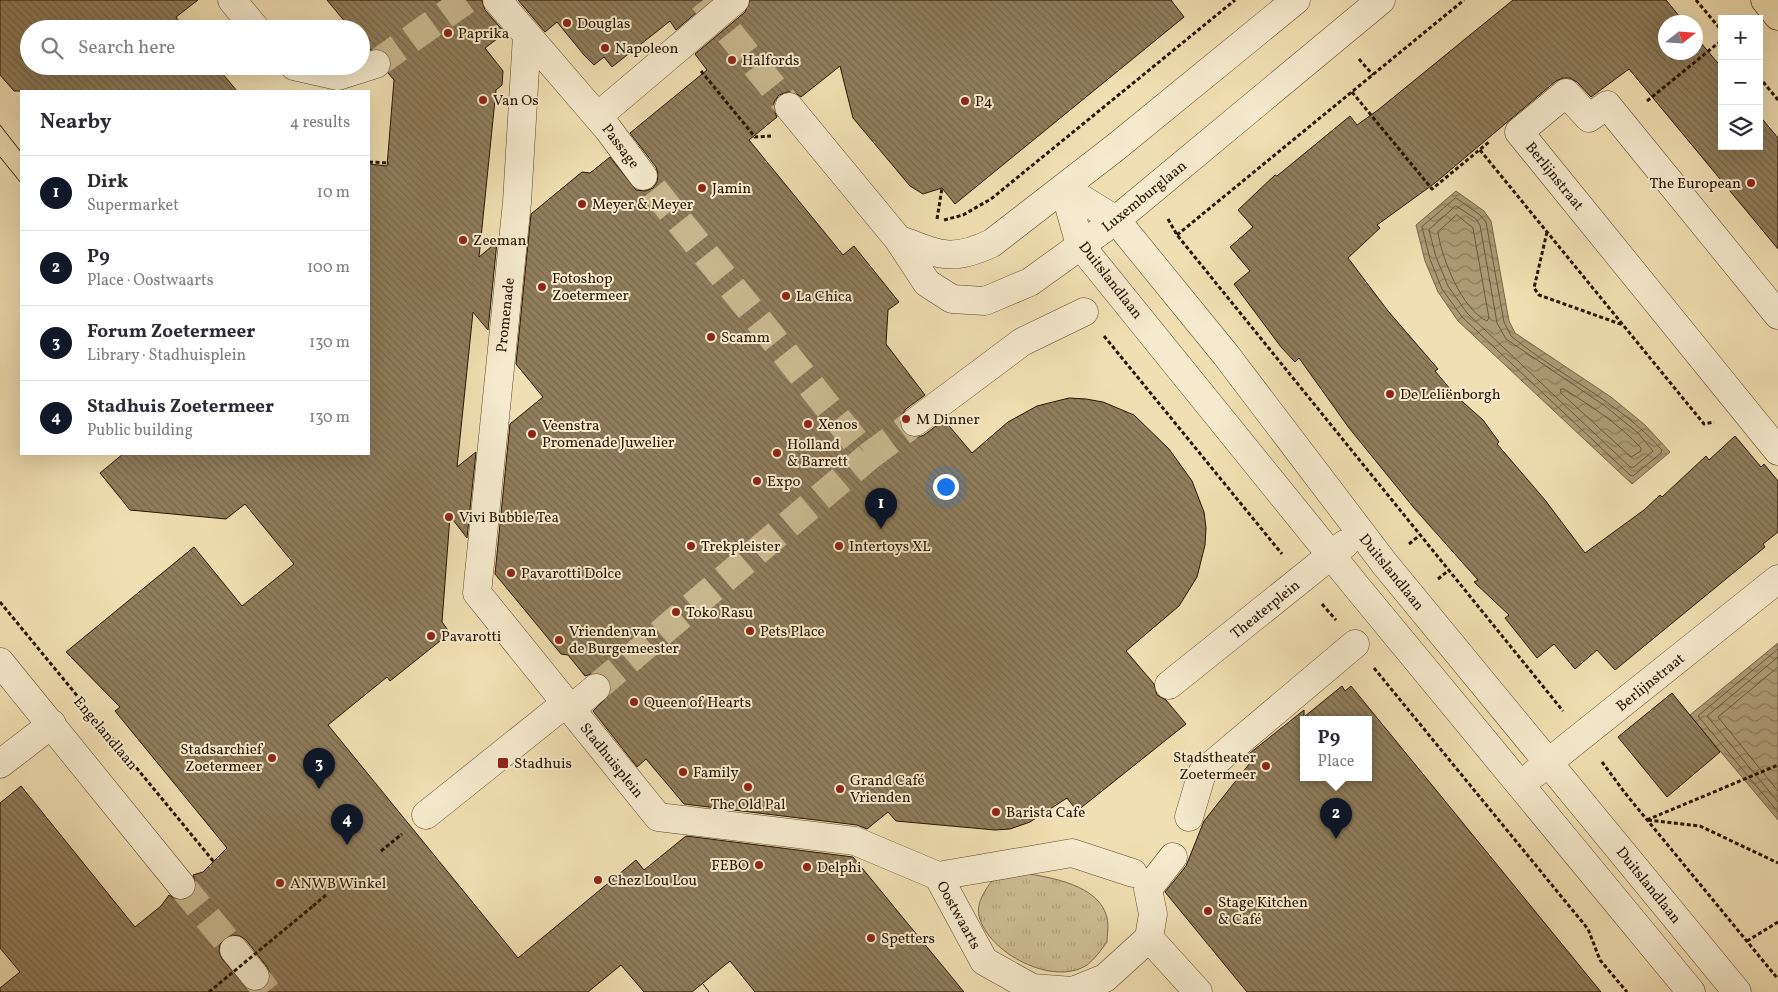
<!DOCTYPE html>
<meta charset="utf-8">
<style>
:root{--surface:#fff;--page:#f2f2f3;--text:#2b2b33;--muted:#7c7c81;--line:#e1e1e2;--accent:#111827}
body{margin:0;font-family:Vollkorn,serif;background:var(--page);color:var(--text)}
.controls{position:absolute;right:15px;top:15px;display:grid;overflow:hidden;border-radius:0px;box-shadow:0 5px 20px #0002}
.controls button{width:45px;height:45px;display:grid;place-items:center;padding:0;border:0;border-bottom:1px solid var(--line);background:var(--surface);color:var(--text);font:25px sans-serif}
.compass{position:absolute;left:1658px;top:15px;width:45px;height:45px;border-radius:50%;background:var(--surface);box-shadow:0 5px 20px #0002;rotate:73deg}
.you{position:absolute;left:945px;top:486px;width:18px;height:18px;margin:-12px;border:4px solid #fff;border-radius:50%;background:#1a73e8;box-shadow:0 0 0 8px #1a73e833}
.badge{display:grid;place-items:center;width:32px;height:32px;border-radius:50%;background:var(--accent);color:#fff;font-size:16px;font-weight:700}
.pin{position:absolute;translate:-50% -41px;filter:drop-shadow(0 1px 2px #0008)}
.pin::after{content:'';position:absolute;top:26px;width:18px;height:15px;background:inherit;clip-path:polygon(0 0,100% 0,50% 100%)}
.popup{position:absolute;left:1300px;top:716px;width:72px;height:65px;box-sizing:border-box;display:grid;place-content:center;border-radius:0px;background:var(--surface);filter:drop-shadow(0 1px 4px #0005);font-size:16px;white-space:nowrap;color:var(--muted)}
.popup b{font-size:19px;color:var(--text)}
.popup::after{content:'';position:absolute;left:50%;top:100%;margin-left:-10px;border:10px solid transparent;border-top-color:var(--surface)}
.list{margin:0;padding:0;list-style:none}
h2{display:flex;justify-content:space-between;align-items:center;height:65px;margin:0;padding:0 20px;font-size:21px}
h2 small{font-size:16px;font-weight:400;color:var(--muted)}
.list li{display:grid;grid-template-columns:32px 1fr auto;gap:15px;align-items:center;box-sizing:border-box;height:75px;padding:0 20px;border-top:1px solid var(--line)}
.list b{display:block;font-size:19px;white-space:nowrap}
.list p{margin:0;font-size:16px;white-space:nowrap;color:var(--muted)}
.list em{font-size:16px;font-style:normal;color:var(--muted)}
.icon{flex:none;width:28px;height:28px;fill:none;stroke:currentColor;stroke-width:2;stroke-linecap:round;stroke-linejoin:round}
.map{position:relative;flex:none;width:1778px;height:992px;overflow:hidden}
.search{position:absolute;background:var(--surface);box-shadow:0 5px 20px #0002;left:20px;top:20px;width:350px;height:55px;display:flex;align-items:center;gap:12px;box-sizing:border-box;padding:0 18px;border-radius:28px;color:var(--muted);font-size:19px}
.panel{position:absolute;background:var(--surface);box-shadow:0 5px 20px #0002;left:20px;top:90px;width:350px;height:365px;border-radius:0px}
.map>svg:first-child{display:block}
.grass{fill:url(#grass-tufts);stroke:#7b694a}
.water{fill:url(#water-waves);stroke:#776546}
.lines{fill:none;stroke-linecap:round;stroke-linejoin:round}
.shore{stroke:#6a583a;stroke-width:1}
.building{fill:url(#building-back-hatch);stroke:#281500;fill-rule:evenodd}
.minor-tunnel{stroke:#c8b78e;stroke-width:28;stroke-dasharray:28 14;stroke-linecap:butt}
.minor-casing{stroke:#5a482c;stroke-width:29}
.major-casing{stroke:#281500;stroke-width:29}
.path{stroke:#281500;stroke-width:3;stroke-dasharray:4 2.5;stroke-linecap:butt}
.minor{stroke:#f5eacd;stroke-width:28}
.major{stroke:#f0dfb2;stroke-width:28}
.tram{stroke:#281500;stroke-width:1}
.path-bridge{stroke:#281500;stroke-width:3;stroke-dasharray:4 2.5;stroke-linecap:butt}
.poi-dot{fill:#8f2418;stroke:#f5eacd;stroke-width:2}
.labels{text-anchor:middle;stroke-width:4;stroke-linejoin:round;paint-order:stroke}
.poi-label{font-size:15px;fill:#281500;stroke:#f5eacd;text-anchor:start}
.street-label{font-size:15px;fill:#281500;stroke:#f5eacd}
</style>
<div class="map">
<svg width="1778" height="992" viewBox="0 0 1778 992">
<defs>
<pattern id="grass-tufts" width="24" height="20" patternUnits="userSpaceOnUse" patternTransform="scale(1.25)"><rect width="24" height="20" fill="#cebd94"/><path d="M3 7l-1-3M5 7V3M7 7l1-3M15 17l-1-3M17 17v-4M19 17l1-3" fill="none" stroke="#b1a27e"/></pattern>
<pattern id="water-waves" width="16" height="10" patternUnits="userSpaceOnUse" patternTransform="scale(1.25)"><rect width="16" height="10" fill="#ac9a75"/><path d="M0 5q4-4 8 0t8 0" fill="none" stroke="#8c7c5e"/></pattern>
<pattern id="building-back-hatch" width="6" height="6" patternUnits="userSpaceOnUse" patternTransform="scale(1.25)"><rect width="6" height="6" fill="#907e5d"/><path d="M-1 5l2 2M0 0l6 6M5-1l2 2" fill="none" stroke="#76664a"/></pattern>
</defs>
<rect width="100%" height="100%" fill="#f0dfb2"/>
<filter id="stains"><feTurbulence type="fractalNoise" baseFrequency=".004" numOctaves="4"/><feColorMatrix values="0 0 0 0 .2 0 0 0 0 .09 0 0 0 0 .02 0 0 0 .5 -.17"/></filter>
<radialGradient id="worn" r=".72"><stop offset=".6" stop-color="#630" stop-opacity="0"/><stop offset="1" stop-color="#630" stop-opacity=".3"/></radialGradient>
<path class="grass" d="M1022,873c28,4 78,12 85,45 2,7 0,17 0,24 -6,8 -12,17 -20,23 -34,22 -99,-12 -108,-49 -3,-14 7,-27 15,-38z"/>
<path class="water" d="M1456,191l28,20 7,10 18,100 6,12 96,64 34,28 25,27 -38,32 -174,-163 -20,-29 -13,-31 -9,-36z
M1778,643v177l-88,-105z"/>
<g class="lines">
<path class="shore" d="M1456,198l24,17 6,7 18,100 7,14c50,41 106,64 151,114l-1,3 -28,23 -3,-1 -168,-158 -20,-28 -12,-30 -8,-32z
M1456,206l20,13 4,6 17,98 9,16 99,67 33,27 15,18 -19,16h-4l-163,-154 -19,-27 -12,-29 -7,-27z
M1457,215l16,13 16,90 -2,3c-25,-11 -46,-64 -49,-89z
M1561,389h3c27,17 55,35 77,59v3l-10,6 -70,-64z
M1778,649l-80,67 80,96
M1778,657l-71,59 71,86
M1778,667l-60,50 60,74"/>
</g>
<path class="building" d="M0,0h198l-22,17 9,12h-156v37h187l21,25h-223l-14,-16z
M327,0h155l3,10 20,23 -20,15 18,23 -1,14 -6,5 -17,167 18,-15 -9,88 -15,-18 -16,155 19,-15 -9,86 -17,-22 -8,106 8,11 -60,48 -3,-4 -59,48 190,233 118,-98 8,10 42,-34 167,21 111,135h-209l-25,-31 -38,31h-48l-23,-27 -33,27h-588v-4l20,-16 -20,-24v-145l21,-17 114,141 26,-21 8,-11 6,4 8,1 8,-3 5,-7v-7l-3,-8 10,-3 24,-24 -112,-137 5,-4 -54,-55 128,-105 48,59 52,-42 -49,-60 -19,15 -96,-9 -30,-37 23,-19h246v-290l18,2 7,-86 -6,-7 3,-13 -4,-7 -8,-4 -10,1 -8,-9v-12h-10zM232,935l8,1 6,4 21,27 3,6v8l-6,7 -7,3 -8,-1 -27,-31 -3,-7 1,-8 5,-6z
M518,0h193l-35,30 -6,-9 -58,46 -8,-10 -10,8 -10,-10 -27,-33 -12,10z
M750,0h421l13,17 -229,187 -13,-16 -19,6 -13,-8 -57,-68 -13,-52 -39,31 -7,-5h-7l-8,3 -5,7v8l3,7 -28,23 94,115 11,-9 45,56 -11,8 -2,34 39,51 -19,14 -5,7 -1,8 3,8 5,4 8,2 8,-3 20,-15 28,33 36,-31 29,-16 32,-8 17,1 17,3 31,13 35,34 23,32 12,31 2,16 -1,17 -8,32 -18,29 -53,45 28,33 3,11 9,5 20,24 -109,87 -10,-13 -37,24 -20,7 -15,1 -99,-9 -8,-9 -21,17 -10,-4 -173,-21 -38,-45 -9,8 -44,-56 17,-17 1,-8 -3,-8 -6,-4 -8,-1 -9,3 -17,-21 -7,-1 -66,-80 15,-150 33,-27 -27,-33 15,-150 51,-42 8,1 20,-16 26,33 9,1 8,-3 4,-6 1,-8 -2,-7 -26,-34 77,-63 -12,-16 50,-42z
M1513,0h153l18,22h-18v30h30v-15l26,31v78h37v-31l19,23v111l-149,-180 -38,28 -14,-15 -7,-4h-7l-7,3 -121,102 -58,42 3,3 -32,30 40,53 50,58 -3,2 21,25 27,24 16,22 -2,2 48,56 40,53 59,-43 16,-15 2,2 44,-41 3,4 26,-24 26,31 3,-3 14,17v51l-15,12 2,3 -150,123 -18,-20 -22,19 -21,-25 -17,14 -32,-40 4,-3 -35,-33 4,-2 -64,-72 -65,-80 -50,-70 -4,4 -14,-15 -47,-63 16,-13 -20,-24 23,-20 -15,-17 37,-35 2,1 73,-60 7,9 21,-15z
M1342,686l3,5 6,-5 250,306h-354l-82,-100 21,-26 18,-45 46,-58 -5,-6 59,-47v7zM1304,720h64v58h-64z
M1672,693l48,59 -53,45 -49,-60z"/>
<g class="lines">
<path class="minor-tunnel" d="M703,0l86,107
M376,64l90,-64
M868,457l47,-35
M596,688l272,-231 -225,-281
M181,885l53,65
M255,976l12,16"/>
<g class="minor-casing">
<path id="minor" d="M232,0l24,29
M497,0l111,129 35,47
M527,36l-10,166 -40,391 181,224 197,24 83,35 46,85 48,27 41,3 32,-13 44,-40 49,54
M294,66l44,10 38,-12
M789,107l109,132 29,44 25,16 33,2 45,-19 86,-62 265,-220
M598,116l137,-116
M1064,188l52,32 110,135 158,208 353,429
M1064,188l16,57 276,341 335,406
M898,239c40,15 52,24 94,4l124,-96 180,-147
M1778,315l-171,-210 -18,13 -23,-25 -47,39 259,319
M915,422l107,-80 62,-30
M0,662l181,223
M1169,685l176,-141
M571,709l25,-21
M0,764l52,-40
M1534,774l244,-195
M426,815l140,-112
M1189,817l13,-44 153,-129
M938,876l134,-23 61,20
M1149,938l4,-24 -5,-25 25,-32
M234,950l21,26"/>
</g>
<g class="major-casing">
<path id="major" d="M1765,0l13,16"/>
</g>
<path class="path" d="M1696,0l26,31
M1359,59l14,16
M701,71l54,66 16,-1
M1759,77l19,23
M1352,92l80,97 57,-47
M1647,101l75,-61
M1480,150l224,274 10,-2
M369,162l20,1
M937,219l5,-31
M1168,219l9,16 386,476
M944,220l19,-5 28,-16 244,-199
M1547,232l-13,56 5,7 84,30
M1177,235l287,-235
M1104,336l178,218
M1409,544l11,-9
M1438,579l11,-9
M0,602l214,260
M1322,604l14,16
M1374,668l214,261 12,31 27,32
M1602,762l23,31 153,186
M1647,820l131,-55
M1648,820l52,6 78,37
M381,851l21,-17
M313,906l13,-11
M1747,941l31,-19"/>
<use href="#minor" class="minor"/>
<use href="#major" class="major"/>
<path class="tram" d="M0,125l21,27
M0,157l21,26
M703,984l6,8"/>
<path class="path-bridge" d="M209,992l104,-86"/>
</g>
<g class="poi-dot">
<circle cx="567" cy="23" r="5"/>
<circle cx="448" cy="33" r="5"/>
<circle cx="605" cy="48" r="5"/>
<circle cx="732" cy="60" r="5"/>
<circle cx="483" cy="100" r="5"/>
<circle cx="965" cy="101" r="5"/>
<circle cx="1751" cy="183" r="5"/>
<circle cx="702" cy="188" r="5"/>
<circle cx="582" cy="204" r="5"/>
<circle cx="463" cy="240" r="5"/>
<circle cx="542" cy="287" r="5"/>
<circle cx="786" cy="296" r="5"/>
<circle cx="711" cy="337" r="5"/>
<circle cx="1390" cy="394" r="5"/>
<circle cx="906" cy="419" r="5"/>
<circle cx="808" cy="424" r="5"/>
<circle cx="532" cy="434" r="5"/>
<circle cx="777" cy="453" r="5"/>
<circle cx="757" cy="481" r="5"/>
<circle cx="449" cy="517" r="5"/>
<circle cx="691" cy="546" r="5"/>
<circle cx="839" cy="546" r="5"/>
<circle cx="511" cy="573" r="5"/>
<circle cx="676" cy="612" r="5"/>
<circle cx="750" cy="631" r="5"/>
<circle cx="431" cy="636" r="5"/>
<circle cx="559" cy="640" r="5"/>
<circle cx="634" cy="702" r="5"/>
<circle cx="272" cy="758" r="5"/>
<rect x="497" y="757" width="12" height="12" rx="2.5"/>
<circle cx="1266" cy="766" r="5"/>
<circle cx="683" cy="772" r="5"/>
<circle cx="748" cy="787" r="5"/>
<circle cx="840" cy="789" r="5"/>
<circle cx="996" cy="812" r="5"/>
<circle cx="759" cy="865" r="5"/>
<circle cx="807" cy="867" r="5"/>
<circle cx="598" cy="880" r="5"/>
<circle cx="280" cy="883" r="5"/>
<circle cx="1208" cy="911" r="5"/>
<circle cx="871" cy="938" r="5"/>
</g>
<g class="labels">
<g class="poi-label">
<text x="577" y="28">Douglas</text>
<text x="458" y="38">Paprika</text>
<text x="615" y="53">Napoleon</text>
<text x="742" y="65">Halfords</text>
<text x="493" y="105">Van Os</text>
<text x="975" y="106">P4</text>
<text x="1741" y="188" text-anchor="end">The European</text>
<text x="712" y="193">Jamin</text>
<text x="592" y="209">Meyer &amp; Meyer</text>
<text x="473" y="245">Zeeman</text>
<text x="552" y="283">Fotoshop<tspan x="552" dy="17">Zoetermeer</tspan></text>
<text x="796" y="301">La Chica</text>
<text x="721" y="342">Scamm</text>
<text x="1400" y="399">De Leliënborgh</text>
<text x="916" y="424">M Dinner</text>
<text x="818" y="429">Xenos</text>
<text x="542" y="430">Veenstra<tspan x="542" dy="17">Promenade Juwelier</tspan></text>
<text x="787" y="449">Holland<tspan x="787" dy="17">&amp; Barrett</tspan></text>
<text x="767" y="486">Expo</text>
<text x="459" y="522">Vivi Bubble Tea</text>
<text x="701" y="551">Trekpleister</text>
<text x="849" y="551">Intertoys XL</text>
<text x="521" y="578">Pavarotti Dolce</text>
<text x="686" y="617">Toko Rasu</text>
<text x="569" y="636">Vrienden van<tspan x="569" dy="17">de Burgemeester</tspan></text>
<text x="760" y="636">Pets Place</text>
<text x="441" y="641">Pavarotti</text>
<text x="644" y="707">Queen of Hearts</text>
<text x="262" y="754" text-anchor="end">Stadsarchief<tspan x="262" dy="17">Zoetermeer</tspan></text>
<text x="1256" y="762" text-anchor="end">Stadstheater<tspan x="1256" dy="17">Zoetermeer</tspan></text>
<text x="514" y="768">Stadhuis</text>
<text x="693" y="777">Family</text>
<text x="850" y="785">Grand Café<tspan x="850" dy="17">Vrienden</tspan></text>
<text x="748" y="809" text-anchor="middle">The Old Pal</text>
<text x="1006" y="817">Barista Cafe</text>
<text x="749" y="870" text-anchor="end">FEBO</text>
<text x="817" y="872">Delphi</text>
<text x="608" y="885">Chez Lou Lou</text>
<text x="290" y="888">ANWB Winkel</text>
<text x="1218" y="907">Stage Kitchen<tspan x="1218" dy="17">&amp; Café</tspan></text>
<text x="881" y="943">Spetters</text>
</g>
<g class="street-label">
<text transform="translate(621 146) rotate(53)" y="5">Passage</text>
<text transform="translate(1555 176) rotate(51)" y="5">Berlijnstraat</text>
<text transform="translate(1144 196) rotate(-39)" y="5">Luxemburglaan</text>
<text transform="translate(1111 280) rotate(52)" y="5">Duitslandlaan</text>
<text transform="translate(505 315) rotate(-84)" y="5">Promenade</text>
<text transform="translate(1392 572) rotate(51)" y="5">Duitslandlaan</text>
<text transform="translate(1265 609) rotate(-39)" y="5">Theaterplein</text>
<text transform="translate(1650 682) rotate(-39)" y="5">Berlijnstraat</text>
<text transform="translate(106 733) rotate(50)" y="5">Engelandlaan</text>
<text transform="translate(612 760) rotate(51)" y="5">Stadhuisplein</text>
<text transform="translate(1649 885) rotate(51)" y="5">Duitslandlaan</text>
<text transform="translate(959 915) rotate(61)" y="5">Oostwaarts</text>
</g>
</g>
<rect width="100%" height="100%" filter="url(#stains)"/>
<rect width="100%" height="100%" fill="url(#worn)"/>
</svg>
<div class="controls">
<button>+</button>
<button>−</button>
<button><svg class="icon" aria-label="layers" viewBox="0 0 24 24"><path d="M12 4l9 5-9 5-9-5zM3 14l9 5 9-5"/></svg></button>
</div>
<svg class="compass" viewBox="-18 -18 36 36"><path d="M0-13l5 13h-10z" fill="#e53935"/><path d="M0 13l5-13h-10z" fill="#7c7c81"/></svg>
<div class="you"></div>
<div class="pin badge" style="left:881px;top:529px">1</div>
<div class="pin badge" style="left:1336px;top:839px">2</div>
<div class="popup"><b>P9</b>Place</div>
<div class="pin badge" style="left:319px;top:789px">3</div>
<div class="pin badge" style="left:347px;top:845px">4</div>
<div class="search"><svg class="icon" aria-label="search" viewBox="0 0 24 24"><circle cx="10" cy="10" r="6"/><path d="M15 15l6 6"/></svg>Search here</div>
<section class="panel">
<h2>Nearby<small>4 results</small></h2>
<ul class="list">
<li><span class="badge">1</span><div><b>Dirk</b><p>Supermarket</p></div><em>10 m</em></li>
<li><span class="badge">2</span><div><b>P9</b><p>Place · Oostwaarts</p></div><em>100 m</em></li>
<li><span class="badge">3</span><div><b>Forum Zoetermeer</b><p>Library · Stadhuisplein</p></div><em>130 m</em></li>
<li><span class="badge">4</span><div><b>Stadhuis Zoetermeer</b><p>Public building</p></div><em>130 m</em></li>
</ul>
</section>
</div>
